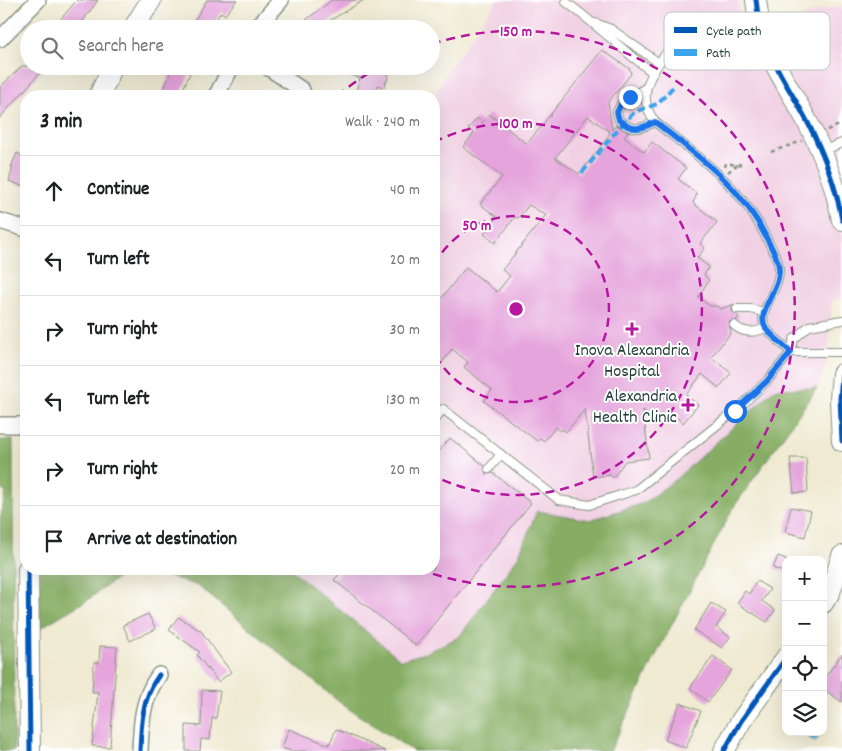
<!DOCTYPE html>
<meta charset="utf-8">
<style>
:root{--surface:#fff;--page:#f6f6f6;--text:#202124;--muted:#757577;--line:#e0e0e0}
body{margin:0;font-family:Dekko,sans-serif;background:var(--page);color:var(--text)}
.controls{position:absolute;right:15px;bottom:15px;display:grid;overflow:hidden;border-radius:10px;box-shadow:0 5px 20px #0002}
.controls button{width:45px;height:45px;display:grid;place-items:center;padding:0;border:0;border-bottom:1px solid var(--line);background:var(--surface);color:var(--text);font:25px sans-serif}
.stop{position:absolute;width:15px;height:15px;margin:-11px;border:4px solid #1a73e8;border-radius:50%;background:#fff}
.stop.end{background:#1a73e8;border-color:#fff;box-shadow:0 1px 5px #0008}
.list{margin:0;padding:0;list-style:none}
h2{display:flex;justify-content:space-between;align-items:center;height:65px;margin:0;padding:0 20px;font-size:21px}
h2 small{font-size:16px;font-weight:400;color:var(--muted)}
.list li{display:grid;grid-template-columns:32px 1fr auto;gap:15px;align-items:center;box-sizing:border-box;height:70px;padding:0 20px;border-top:1px solid var(--line)}
.list b{display:block;font-size:19px;white-space:nowrap}
.list em{font-size:16px;font-style:normal;color:var(--muted)}
.icon{flex:none;width:28px;height:28px;fill:none;stroke:currentColor;stroke-width:2;stroke-linecap:round;stroke-linejoin:round}
.map{position:relative;flex:none;width:842px;height:751px;overflow:hidden}
.search{position:absolute;background:var(--surface);box-shadow:0 5px 20px #0002;left:20px;top:20px;width:420px;height:55px;display:flex;align-items:center;gap:12px;box-sizing:border-box;padding:0 18px;border-radius:28px;color:var(--muted);font-size:19px}
.panel{position:absolute;background:var(--surface);box-shadow:0 5px 20px #0002;left:20px;top:90px;width:420px;height:485px;border-radius:20px}
.map>svg:first-child{display:block}
.built{fill:#f1d0e3}
.forest{fill:#86ad63;stroke:#52754c}
.water{fill:#5abad8;stroke:#3c7c86}
.building{fill:#e5a4dc;fill-rule:evenodd}
.lines{fill:none;stroke-linecap:round;stroke-linejoin:round}
.lane-casing{stroke:#889483;stroke-width:10}
.street-casing{stroke:#889483;stroke-width:18}
.secondary-casing{stroke:#889483;stroke-width:22}
.path{stroke:#889483;stroke-width:2.5;stroke-dasharray:4 4;stroke-linecap:butt}
.lane{stroke:#fff;stroke-width:8}
.street{stroke:#fff;stroke-width:15}
.secondary{stroke:#fff;stroke-width:20}
.quiet{stroke:#3da4eb;stroke-width:4;stroke-dasharray:8 4;stroke-linecap:butt}
.cycleway-casing{stroke:#fff;stroke-width:8}
.cycleway{stroke:#0057b8;stroke-width:5}
.route{stroke:#1a73e8;stroke-width:6}
.ring{fill:none;stroke:#b5179e;stroke-width:2.5;stroke-dasharray:9 6}
.poi-dot{fill:#b5179e;stroke:#fff;stroke-width:2}
.labels{text-anchor:middle;stroke-width:4;stroke-linejoin:round;paint-order:stroke}
.poi-label{font-size:18px;fill:#1f3d34;stroke:#fff}
.key{fill:#fff;stroke:#bcc5c2;stroke-width:1}
.key-label{font-size:14px;fill:#1f3d34}
.centre{fill:#b5179e;stroke:#fff;stroke-width:2.5}
.ring-label{font-size:15px;text-anchor:middle;font-weight:bold;fill:#b5179e;stroke:#fff;stroke-width:4;stroke-linejoin:round;paint-order:stroke}
</style>
<div class="map">
<svg width="842" height="751" viewBox="0 0 842 751">
<rect width="100%" height="100%" fill="#fff"/>
<filter id="ink" filterUnits="userSpaceOnUse"><feTurbulence type="fractalNoise" baseFrequency=".02" numOctaves="2"/><feDisplacementMap in="SourceGraphic" scale="10" xChannelSelector="R" yChannelSelector="G"/><feConvolveMatrix kernelMatrix="1 2 1 2 8 2 1 2 1" color-interpolation-filters="sRGB"/></filter>
<filter id="wash" filterUnits="userSpaceOnUse"><feTurbulence type="fractalNoise" baseFrequency=".0096" numOctaves="4" result="noise"/><feDisplacementMap in="SourceGraphic" scale="20" xChannelSelector="R" yChannelSelector="G"/><feGaussianBlur stdDeviation="1.12" result="paint"/><feColorMatrix in="noise" values="0 0 0 0 0 0 0 0 0 0 0 0 0 0 0 0 0 1.4 0 .05"/><feComposite in="paint" operator="in"/></filter>
<g filter="url(#wash)">
<rect width="100%" height="100%" fill="#f0ead2"/>
<path class="built" d="M497,0h241l4,32 46,-8 28,-13 26,-5v292l-10,2 -4,58 -11,30 -42,1 -99,90 -32,24 -54,18 -53,-10 -19,46 -59,80 -34,16 -24,7 -111,-91h144v-358l3,-4 -3,-5 -1,-106 13,-22z"/>
<path class="forest" d="M817,388l-84,120 -76,145 -47,98h-197l-70,-46 -145,-119 -50,-17h142l111,91 24,-7 34,-16 59,-80 19,-46 53,9 54,-17 32,-24 99,-90z
M0,440h13l1,311h-14v-231l6,-28 -6,-3z
M40,569h89l-40,30 -49,29z"/>
<path class="water" d="M808,732h14l-7,10 -10,-7z"/>
<g id="blocks">
<path class="building" d="M77,0h21l-21,29h-20l5,-6 -3,-2z
M207,0h30l-12,15 -4,-3 -11,17h-21z
M332,0h32l-35,21 6,8h-41z
M602,50l28,19 1,5 -23,28 4,28 4,-5 12,7 -4,5 20,15 8,-10 34,26 -8,11 19,15 -4,9 24,19 -17,22 5,4 -8,10 12,9 -5,8 5,5 -11,17 12,9h7l3,3 15,-5 -3,3v4l7,6 -2,3 -8,2 2,11 -20,24 20,16 -12,15 -17,-14 -16,21 12,10 -15,18 -12,-10 -9,12 -19,-15 6,48 -24,3 -12,17 -3,-3 -17,2 -8,-68 -19,23 -3,-3 -2,2 -5,-4 -12,14 -4,-3 -3,3 -53,-40 8,-11 -28,-23 4,-5 -16,-13 -18,25v-66l32,-41 31,25 13,-16 -8,-6 44,-55 -17,-10 -11,13 -3,-1 -20,26 -11,-9 13,-17 -17,-13 22,-27 -39,-30 11,-14 -6,-4 9,-11 5,5 7,-9 38,30zM588,116l22,16 -4,8 -27,34 -24,-16z
M22,66h24l-46,52v-31z
M173,66h20l-13,30h-19z
M348,66h24l11,4 -1,2 7,3 -5,13 -6,-3 -4,11 -18,-4 4,-14 -14,-4z
M17,153l9,4v19l-4,10 -13,-5 4,-14h-2z
M450,438l35,28 1,8 7,-1 38,30 -115,143 -82,-66 10,-11h90v-112z
M790,458h16l2,34 -14,1z
M791,507l20,4 -6,26 -20,-5z
M778,556l8,3v14l-13,-5z
M757,581l13,8 -8,12 13,9 -8,12 -30,-19 8,-12 4,3z
M711,603l15,9 -10,15 14,10 -8,11 -28,-18z
M148,614l8,15 -26,12 -7,-16z
M178,617l23,14 30,41 -13,10 -21,-27 3,-3 -31,-22z
M100,646l17,1 -7,100 -18,-1 6,-54h-6l2,-30 5,1z
M842,654v48l-19,-13v-9z
M713,656l19,14 -24,32 -18,-14z
M202,690l18,1 -4,28 -4,-1 -2,22 -9,-1 -1,12h-14v-26l15,1z
M680,703l21,8 -15,37 -21,-8z
M289,729l40,16 7,-16 49,22h-94l-9,-3z"/>
</g>
</g>
<g filter="url(#ink)">
<use href="#blocks" fill-opacity="0" stroke="#889483" stroke-width="1"/>
<g class="lines">
<g class="lane-casing">
<path id="lane" d="M566,2c30,22 56,48 86,70
M595,23l16,6 48,34
M760,23c-22,4 -66,7 -84,18 -4,3 -8,10 -12,15 -16,21 -27,42 -9,66 45,36 86,63 112,117 4,8 9,16 11,24 7,24 -24,47 -12,65 6,9 17,16 25,24
M645,88l-24,16 -4,8 2,8c13,12 22,9 36,2
M822,151l20,-8
M737,309h14l13,3
M734,325c10,9 20,8 32,3
M791,352h51
M434,420l9,-11 116,91 30,5 47,-15 105,-84 26,-25 24,-29 3,-13 15,-13 33,-6
M489,469l12,-15"/>
</g>
<g class="street-casing">
<path id="street" d="M256,29l25,-29
M0,39l38,-39
M266,66l36,24
M216,96l16,-30
M0,221l26,8
M0,425h26
M140,751c1,-27 2,-53 19,-76"/>
</g>
<g class="secondary-casing">
<path id="secondary" d="M756,0c5,52 29,79 52,123 16,31 28,63 34,97
M133,29l18,-29
M99,96l14,-30
M842,374l-2,25 2,42
M28,569l2,182
M823,603l7,-11 12,-36
M724,751l17,-30 45,-63"/>
</g>
<path class="path" d="M827,130l15,-6
M771,152l31,-11
M725,167l1,-4 11,2 4,-1
M728,172l9,-7"/>
<use href="#lane" class="lane"/>
<use href="#street" class="street"/>
<use href="#secondary" class="secondary"/>
<path class="quiet" d="M582,173l40,-49 13,-12 22,-8 16,-17"/>
<g class="cycleway-casing">
<path id="cycleway" d="M756,0c5,52 29,79 52,123 16,31 28,63 34,97
M842,374l-2,25 2,42
M28,569l2,182
M140,751c1,-27 2,-53 19,-76
M724,751l17,-30 45,-63"/>
</g>
<use href="#cycleway" class="cycleway"/>
</g>
</g>
<g class="lines" filter="url(#ink)">
<path class="route" d="M630,97l-9,7 -4,8 2,8c13,12 22,9 36,2 44,35 87,64 112,117 4,8 9,16 11,24 7,24 -24,47 -12,65 6,9 17,16 25,24l-24,29 -32,30"/>
</g>
<g class="ring">
<path d="M434 265A93 93 0 1 1 434 353"/>
<path d="M434 142A186 186 0 1 1 434 476"/>
<path d="M337 96A278 278 0 0 1 379 67M432 44A278 278 0 1 1 419 569"/>
</g>
<g class="poi-dot">
<path d="M629.5 321.5h5v5h5v5h-5v5h-5v-5h-5v-5h5z"/>
<path d="M685.5 397.5h5v5h5v5h-5v5h-5v-5h-5v-5h5z"/>
</g>
<g class="labels">
<g class="poi-label">
<text x="632" y="355">Inova Alexandria<tspan x="632" dy="21">Hospital</tspan></text>
<text x="677" y="401" text-anchor="end">Alexandria<tspan x="677" dy="21">Health Clinic</tspan></text>
</g>
</g>
<rect x="664" y="12" width="166" height="58" rx="8" class="key"/>
<rect x="674" y="27" width="23" height="6" fill="#0057b8"/>
<rect x="674" y="49" width="23" height="7" fill="#3da4eb"/>
<g class="key-label">
<text x="706" y="35">Cycle path</text>
<text x="706" y="57">Path</text>
</g>
<circle cx="516" cy="309" r="8" class="centre"/>
<g class="ring-label">
<text x="516" y="36">150 m</text>
<text x="516" y="128">100 m</text>
<text x="477" y="230">50 m</text>
</g>
</svg>
<div class="controls">
<button>+</button>
<button>−</button>
<button><svg class="icon" aria-label="locate" viewBox="0 0 24 24"><circle cx="12" cy="12" r="6"/><path d="M12 2v4M12 18v4M2 12h4M18 12h4"/></svg></button>
<button><svg class="icon" aria-label="layers" viewBox="0 0 24 24"><path d="M12 4l9 5-9 5-9-5zM3 14l9 5 9-5"/></svg></button>
</div>
<div class="stop" style="left:735px;top:411px"></div>
<div class="stop end" style="left:630px;top:97px"></div>
<div class="search"><svg class="icon" aria-label="search" viewBox="0 0 24 24"><circle cx="10" cy="10" r="6"/><path d="M15 15l6 6"/></svg>Search here</div>
<section class="panel">
<h2>3 min<small>Walk · 240 m</small></h2>
<ul class="list">
<li><svg class="icon" aria-label="ahead" viewBox="0 0 24 24"><path d="M12 20V5M6 11l6-6 6 6"/></svg><div><b>Continue</b></div><em>40 m</em></li>
<li><svg class="icon" aria-label="left" viewBox="0 0 24 24"><path d="M17 20v-9H6M10 6l-5 5 5 5"/></svg><div><b>Turn left</b></div><em>20 m</em></li>
<li><svg class="icon" aria-label="right" viewBox="0 0 24 24"><path d="M7 20v-9h11M14 6l5 5-5 5"/></svg><div><b>Turn right</b></div><em>30 m</em></li>
<li><svg class="icon" aria-label="left" viewBox="0 0 24 24"><path d="M17 20v-9H6M10 6l-5 5 5 5"/></svg><div><b>Turn left</b></div><em>130 m</em></li>
<li><svg class="icon" aria-label="right" viewBox="0 0 24 24"><path d="M7 20v-9h11M14 6l5 5-5 5"/></svg><div><b>Turn right</b></div><em>20 m</em></li>
<li><svg class="icon" aria-label="arrive" viewBox="0 0 24 24"><path d="M6 21V4h12l-3 4 3 4H6"/></svg><div><b>Arrive at destination</b></div></li>
</ul>
</section>
</div>
